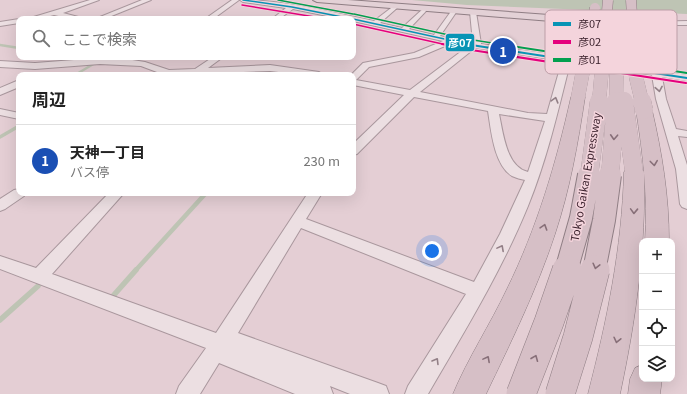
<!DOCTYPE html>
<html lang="ja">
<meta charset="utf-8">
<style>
:root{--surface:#fff;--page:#f2f2f2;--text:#222;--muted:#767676;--line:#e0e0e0;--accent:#1a73e8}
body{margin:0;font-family:Georgia,"Noto Sans JP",serif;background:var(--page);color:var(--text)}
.controls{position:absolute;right:12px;bottom:12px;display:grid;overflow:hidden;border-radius:8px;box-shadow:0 4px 16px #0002}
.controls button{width:36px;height:36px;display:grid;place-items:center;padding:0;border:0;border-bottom:1px solid var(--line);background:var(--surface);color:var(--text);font:20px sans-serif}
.you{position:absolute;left:432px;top:251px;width:14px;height:14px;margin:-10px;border:3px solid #fff;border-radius:50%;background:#1a73e8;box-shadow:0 0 0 6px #1a73e833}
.badge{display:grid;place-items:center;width:26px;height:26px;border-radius:50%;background:var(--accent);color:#fff;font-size:13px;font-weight:700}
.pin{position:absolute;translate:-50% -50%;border:2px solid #fff;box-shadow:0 1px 4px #0006}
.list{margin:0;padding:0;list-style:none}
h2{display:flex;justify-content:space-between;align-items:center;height:52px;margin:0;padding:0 16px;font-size:17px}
h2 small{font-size:13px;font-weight:400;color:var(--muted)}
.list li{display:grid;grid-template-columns:26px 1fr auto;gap:12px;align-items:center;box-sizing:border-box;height:72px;padding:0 16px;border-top:1px solid var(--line)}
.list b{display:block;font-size:15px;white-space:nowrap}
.list p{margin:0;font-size:13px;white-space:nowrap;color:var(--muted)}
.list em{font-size:13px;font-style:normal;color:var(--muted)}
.icon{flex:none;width:22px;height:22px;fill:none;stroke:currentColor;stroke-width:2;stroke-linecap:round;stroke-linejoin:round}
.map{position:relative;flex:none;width:687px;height:394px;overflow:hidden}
.search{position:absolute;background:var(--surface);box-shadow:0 4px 16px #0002;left:16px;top:16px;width:340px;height:44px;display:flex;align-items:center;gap:10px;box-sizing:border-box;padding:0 14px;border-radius:8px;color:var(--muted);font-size:15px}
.panel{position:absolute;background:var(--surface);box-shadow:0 4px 16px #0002;left:16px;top:72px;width:340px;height:124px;border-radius:8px}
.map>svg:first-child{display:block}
.water{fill:#bec4b4}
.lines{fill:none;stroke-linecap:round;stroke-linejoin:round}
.stream-far3{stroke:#bec4b4;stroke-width:2.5}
.stream-far2{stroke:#bec4b4;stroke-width:3.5}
.stream-far1{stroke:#bec4b4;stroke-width:4.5}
.stream{stroke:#bec4b4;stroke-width:5.5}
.minor-casing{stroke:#a9979d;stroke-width:2}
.major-casing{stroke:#8f7e84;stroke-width:2}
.highway-casing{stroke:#8f7e84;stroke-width:1}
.minor{fill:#ecdfe2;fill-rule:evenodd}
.major{fill:#e3d1d6;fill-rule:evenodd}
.highway{fill:#d6bfc6;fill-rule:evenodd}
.highway-bridge-far4-casing{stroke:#8f7e84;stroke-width:11;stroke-linecap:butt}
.highway-bridge-far3-casing{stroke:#8f7e84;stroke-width:14;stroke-linecap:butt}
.highway-bridge-far2-casing{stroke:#8f7e84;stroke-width:18;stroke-linecap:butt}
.highway-bridge-far1-casing{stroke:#8f7e84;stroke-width:24;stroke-linecap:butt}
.highway-bridge-casing{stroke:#8f7e84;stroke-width:30;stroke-linecap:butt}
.highway-bridge-far4{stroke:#d6bfc6;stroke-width:10}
.highway-bridge-far3{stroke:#d6bfc6;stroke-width:14}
.highway-bridge-far2{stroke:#d6bfc6;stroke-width:18}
.highway-bridge-far1{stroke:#d6bfc6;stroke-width:22}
.highway-bridge{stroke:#d6bfc6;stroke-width:29}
.bus-1-far1-casing{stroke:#f4d4dc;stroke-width:3}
.bus-1-casing{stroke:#f4d4dc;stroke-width:4}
.bus-2-far1-casing{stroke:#f4d4dc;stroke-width:3}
.bus-2-casing{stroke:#f4d4dc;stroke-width:4}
.bus-3-far1-casing{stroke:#f4d4dc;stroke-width:3}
.bus-3-casing{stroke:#f4d4dc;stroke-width:4}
.bus-1-far1{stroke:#0894b5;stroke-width:1.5}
.bus-1{stroke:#0894b5;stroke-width:2}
.bus-2-far1{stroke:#e5007d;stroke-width:1.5}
.bus-2{stroke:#e5007d;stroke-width:2}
.bus-3-far1{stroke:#039f4f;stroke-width:1.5}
.bus-3{stroke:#039f4f;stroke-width:2}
.oneway{stroke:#927f86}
.oneway2{stroke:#876f78}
.labels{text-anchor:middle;stroke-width:3;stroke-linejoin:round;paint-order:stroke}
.street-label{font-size:11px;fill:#381f2a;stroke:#f4d4dc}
.key{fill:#f4d4dc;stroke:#bc9ea7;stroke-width:1}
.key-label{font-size:11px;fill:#381f2a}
.line-badge{stroke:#f4d4dc;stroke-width:1.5}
.badge-label{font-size:11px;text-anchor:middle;font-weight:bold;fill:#fff}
</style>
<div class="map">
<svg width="687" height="394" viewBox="0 0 687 394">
<rect width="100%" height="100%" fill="#e4ced4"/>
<path class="water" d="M412,0h275v14l-220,-9z"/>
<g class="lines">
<path class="stream-far3" d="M0,45l19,3
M60,63l11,-6
M75,75l20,-12h-2"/>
<path class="stream-far2" d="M0,137l19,-11"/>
<path class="stream-far1" d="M135,271l71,-78"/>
<path class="stream" d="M113,296l23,-26
M0,320l38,-34"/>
<g class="minor-casing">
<path id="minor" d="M90,0h9l-36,13 23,6h-14l-18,-4 -15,4h-12z
M142,0h9l-47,19h-9z
M232,0h7l-26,19h-8z
M240,0c45,0 90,12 134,21l21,-16 2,1v2l-17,15 22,5 23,-21 2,1v2l-18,19 25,6 18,-25 2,-1 3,2 -17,25 33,7 -3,-31 3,-2 3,2 5,32 83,12 8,-30 1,-6 3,-2 3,2 1,6 -8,32 80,12 -8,-47 2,-1 41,-1v4h-35l9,46 26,4v6l-25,-4 4,22 10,30 11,2v6l-9,-1 9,29v44l-5,-2 -2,-3 -4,-35 -20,-70 -4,-24 -82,-12c-12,48 -23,96 -42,143 -27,66 -64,126 -100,188h-23l3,-8 58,-92 -165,-66 -63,105 140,50 8,3 3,8h-39l-20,-8 3,8h-38l-76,-31 -19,31h-24l3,-8 27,-38 -206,-79v-13l36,12 73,-75h15l-72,81 164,59 92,-140h14l-16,26 168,63 26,-48 25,-54c-4,-1 -9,-2 -13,-4 -18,-11 -21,-46 -24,-65l-74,-14 -57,57 -4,1v-11l51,-49 -51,-10v-10h-2l12,-12 51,-10 29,-12 -90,-20v-2h-11l-49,-10 -14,10h-7l14,-11 -43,-6zM452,43l15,4 -57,43 -54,-10 13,-13 50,-10zM475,48l87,13 -15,53 -19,-1 -108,-21zM499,114l46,7 -17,51c-22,-5 -25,-40 -29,-58z
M19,19v4l-19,3v-4z
M213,57h10l-15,11 62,-3 49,7 5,3h-20l-34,-4 -105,4 -24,-9 -41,-2 -65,5 -35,-2v-6l35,2 65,-5 26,1 19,3 24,8 26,-1z
M19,80v7l-19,8v-7z
M0,109l19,4v6l-19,-4z
M19,189v4h7l-2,3 -19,13 -5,2v-12l14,-9z"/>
</g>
<g class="major-casing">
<path id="major" d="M313,0h35l228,17 72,3 5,3 -5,3 -72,-3 -259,-21z"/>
</g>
<g class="highway-casing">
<path id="highway" d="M578,93l5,1 2,3c-7,46 -15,92 -30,137 -18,55 -44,108 -69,160h-33c15,-36 37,-69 54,-105 30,-61 49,-125 64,-192l2,-3z
M644,105l6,2 2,3c10,43 17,86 17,131h-24c3,-44 -2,-87 -9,-131l2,-3z
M634,166l7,2 3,4c2,75 -8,147 -24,222h-32c19,-73 34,-146 36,-222l3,-4z
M642,365v14h20l-2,15h-32l2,-15 5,-11z"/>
</g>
<use href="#minor" class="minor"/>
<use href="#major" class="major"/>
<use href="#highway" class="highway"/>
<g class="highway-bridge-far4-casing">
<path id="highway-bridge-far4" d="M631,0l3,45
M588,45l7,-37
M604,45l4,-45
M617,45v-8"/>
</g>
<g class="highway-bridge-far3-casing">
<path id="highway-bridge-far3" d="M634,44l2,33 6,25
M578,97l10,-53
M624,99v3
M599,102l5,-58
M616,102l1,-58"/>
</g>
<g class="highway-bridge-far2-casing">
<path id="highway-bridge-far2" d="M624,101l10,71
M642,101l2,9
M589,176l10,-75
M610,176l6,-75"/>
</g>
<g class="highway-bridge-far1-casing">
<path id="highway-bridge-far1" d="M566,271l15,-53 8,-43
M594,271l10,-51 6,-45"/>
</g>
<g class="highway-bridge-casing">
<path id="highway-bridge" d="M521,394l28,-72 18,-52
M560,394l18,-57 17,-67"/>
</g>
<use href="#highway-bridge-far4" class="highway-bridge-far4"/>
<use href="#highway-bridge-far3" class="highway-bridge-far3"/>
<use href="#highway-bridge-far2" class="highway-bridge-far2"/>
<use href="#highway-bridge-far1" class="highway-bridge-far1"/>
<use href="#highway-bridge" class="highway-bridge"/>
<g class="bus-1-far1-casing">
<path id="bus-1-far1" d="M243,0l49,7 60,12
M353,19l119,26"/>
</g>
<g class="bus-1-casing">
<path id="bus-1" d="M465,44l222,34"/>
</g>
<g class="bus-2-far1-casing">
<path id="bus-2-far1" d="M242,5l85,14
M353,24l94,21"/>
</g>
<g class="bus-2-casing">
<path id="bus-2" d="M442,44l23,5 221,34"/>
</g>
<g class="bus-3-far1-casing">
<path id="bus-3-far1" d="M278,0l75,14
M354,14l113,25 38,6"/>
</g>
<g class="bus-3-casing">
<path id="bus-3" d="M499,44l188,29"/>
</g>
<use href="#bus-1-far1" class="bus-1-far1"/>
<use href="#bus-1" class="bus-1"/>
<use href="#bus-2-far1" class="bus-2-far1"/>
<use href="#bus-2" class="bus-2"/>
<use href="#bus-3-far1" class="bus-3-far1"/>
<use href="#bus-3" class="bus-3"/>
</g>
<defs><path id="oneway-chevron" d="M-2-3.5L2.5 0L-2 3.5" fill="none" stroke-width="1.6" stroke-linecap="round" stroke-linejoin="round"/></defs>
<g class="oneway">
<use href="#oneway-chevron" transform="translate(659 89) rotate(80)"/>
<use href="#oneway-chevron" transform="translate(555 100) rotate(-74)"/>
<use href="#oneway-chevron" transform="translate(501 248) rotate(-62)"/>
<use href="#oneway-chevron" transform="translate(436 361) rotate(-59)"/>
</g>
<g class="oneway2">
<use href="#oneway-chevron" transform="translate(614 137) rotate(93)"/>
<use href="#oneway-chevron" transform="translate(654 163) rotate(83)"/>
<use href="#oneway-chevron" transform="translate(634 211) rotate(92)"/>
<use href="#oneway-chevron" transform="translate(544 227) rotate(-72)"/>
<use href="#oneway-chevron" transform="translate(596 266) rotate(104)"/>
<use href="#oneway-chevron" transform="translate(617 340) rotate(103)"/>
<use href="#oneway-chevron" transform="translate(535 358) rotate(-68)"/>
<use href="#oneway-chevron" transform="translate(487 359) rotate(-62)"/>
</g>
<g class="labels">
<g class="street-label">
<text transform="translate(586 177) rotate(-80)" y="4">Tokyo Gaikan Expressway</text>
</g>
</g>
<rect x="545" y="10" width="132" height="64" rx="6" class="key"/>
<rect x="553" y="22" width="18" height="4" fill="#0894b5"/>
<rect x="553" y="40" width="18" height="4" fill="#e5007d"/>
<rect x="553" y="58" width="18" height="4" fill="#039f4f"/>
<g class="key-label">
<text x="578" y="28">彦07</text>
<text x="578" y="46">彦02</text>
<text x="578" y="64">彦01</text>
</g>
<rect class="line-badge" x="445" y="33" width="30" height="19" rx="4" fill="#0894b5"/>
<g class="badge-label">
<text x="460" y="47">彦07</text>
</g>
</svg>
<div class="controls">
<button>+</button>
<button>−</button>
<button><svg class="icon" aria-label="locate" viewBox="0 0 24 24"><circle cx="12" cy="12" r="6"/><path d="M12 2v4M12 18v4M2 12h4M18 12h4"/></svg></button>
<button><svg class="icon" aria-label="layers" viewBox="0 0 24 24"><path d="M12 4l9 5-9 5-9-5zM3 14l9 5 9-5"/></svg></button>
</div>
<div class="you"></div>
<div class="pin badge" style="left:503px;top:51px;background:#1a4fb4">1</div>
<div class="search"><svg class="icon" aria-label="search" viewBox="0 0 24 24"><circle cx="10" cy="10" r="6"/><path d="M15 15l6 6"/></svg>ここで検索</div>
<section class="panel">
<h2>周辺<small></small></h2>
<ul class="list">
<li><span class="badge" style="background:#1a4fb4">1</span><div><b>天神一丁目</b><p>バス停</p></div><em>230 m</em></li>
</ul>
</section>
</div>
